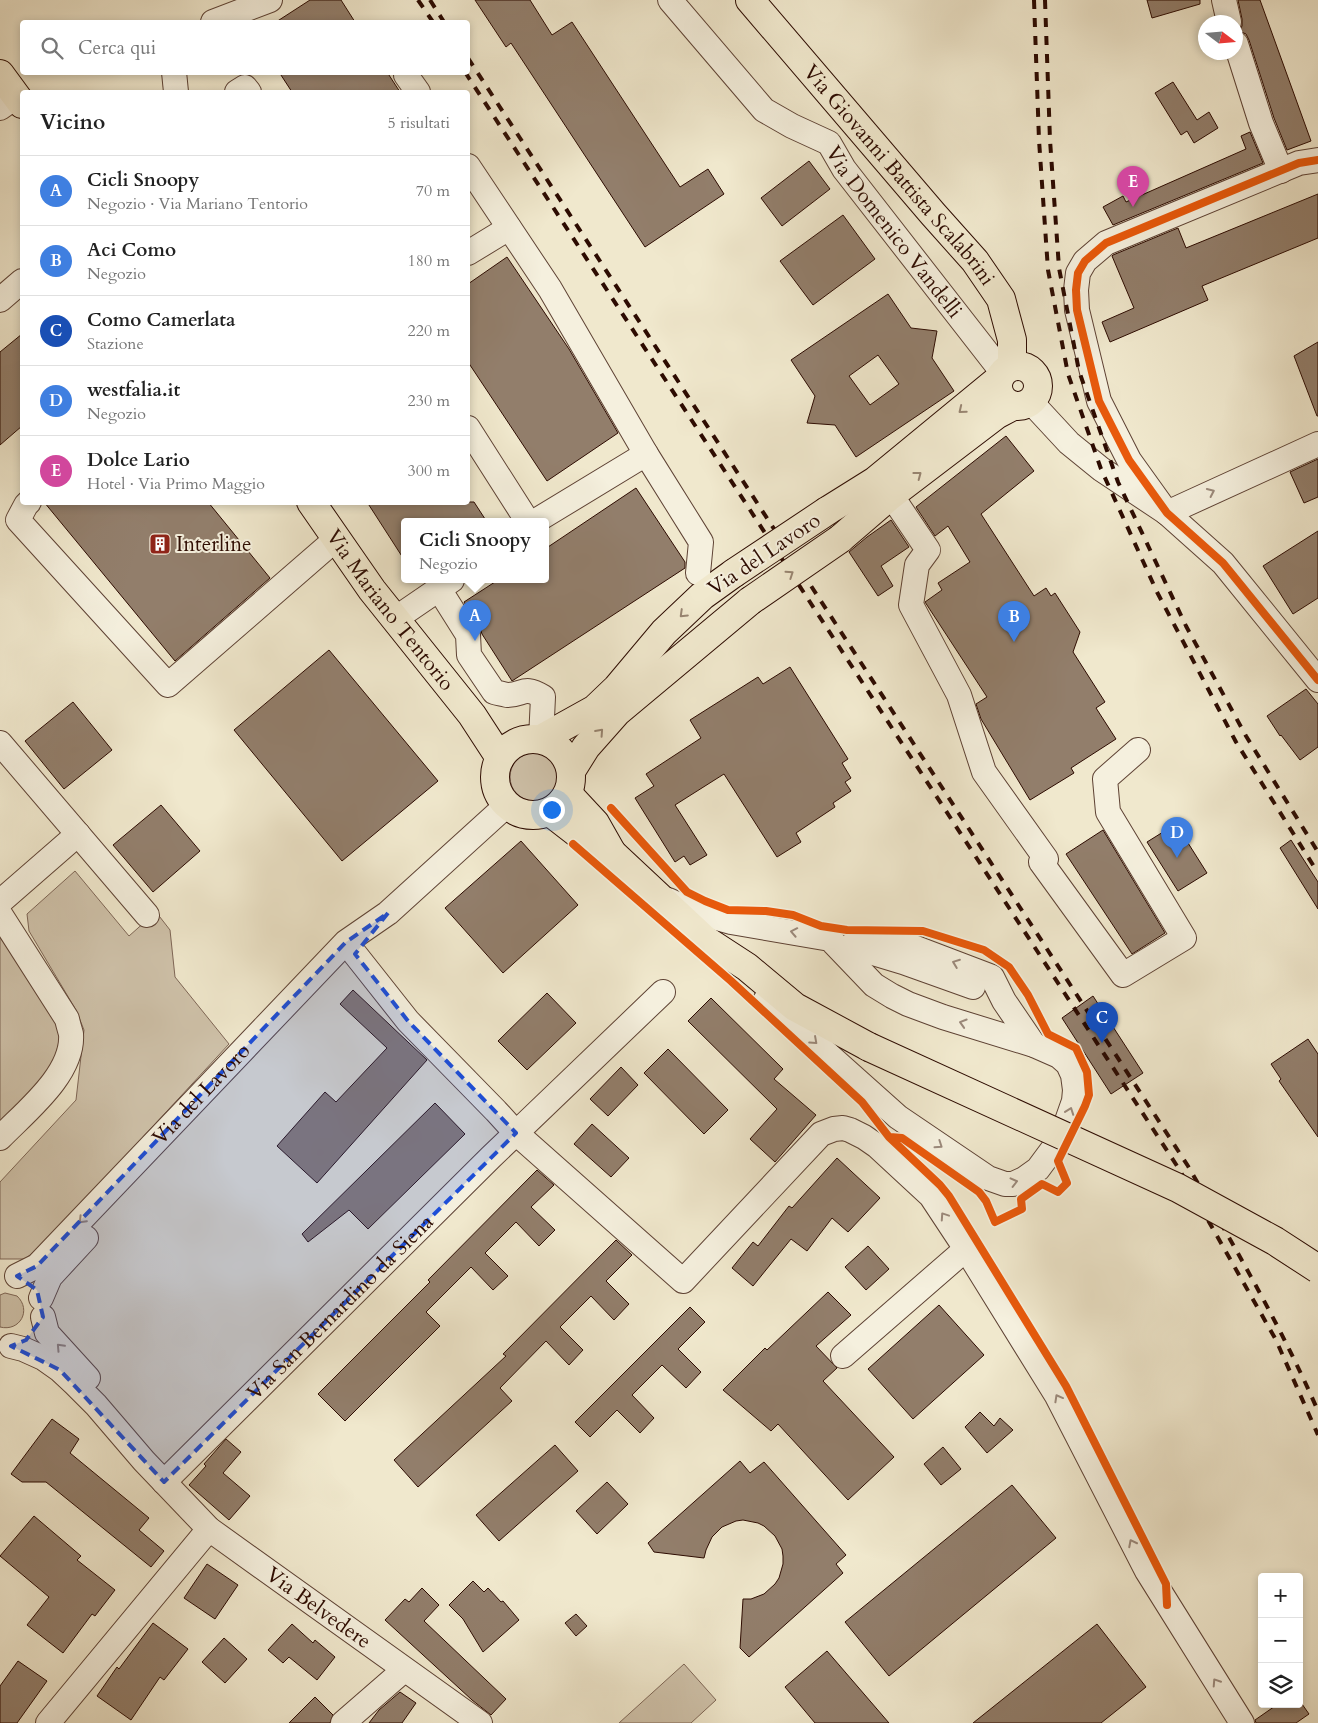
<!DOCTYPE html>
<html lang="it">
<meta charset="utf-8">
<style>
:root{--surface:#fff;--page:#f6f6f6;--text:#222;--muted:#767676;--line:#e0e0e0;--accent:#0f766e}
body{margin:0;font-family:Cardo,serif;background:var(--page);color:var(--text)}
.controls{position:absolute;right:15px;bottom:15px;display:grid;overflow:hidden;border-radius:5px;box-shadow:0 2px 8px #0003}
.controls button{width:45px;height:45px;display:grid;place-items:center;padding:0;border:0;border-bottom:1px solid var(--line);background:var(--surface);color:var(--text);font:25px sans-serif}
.compass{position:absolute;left:1198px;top:15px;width:45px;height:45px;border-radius:50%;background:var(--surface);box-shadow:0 2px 8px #0003;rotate:106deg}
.you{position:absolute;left:551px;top:809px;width:18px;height:18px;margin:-12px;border:4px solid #fff;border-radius:50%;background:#1a73e8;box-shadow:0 0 0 8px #1a73e833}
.badge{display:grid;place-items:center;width:32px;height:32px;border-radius:50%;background:var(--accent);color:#fff;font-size:16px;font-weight:700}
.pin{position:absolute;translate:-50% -41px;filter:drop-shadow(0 1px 2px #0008)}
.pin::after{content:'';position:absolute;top:26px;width:18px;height:15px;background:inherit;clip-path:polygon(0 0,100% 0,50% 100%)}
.popup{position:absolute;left:401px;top:518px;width:148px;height:65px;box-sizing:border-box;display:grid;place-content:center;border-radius:5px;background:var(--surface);filter:drop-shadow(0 1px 4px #0005);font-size:16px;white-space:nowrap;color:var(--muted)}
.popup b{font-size:19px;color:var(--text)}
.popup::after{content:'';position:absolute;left:50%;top:100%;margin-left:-10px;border:10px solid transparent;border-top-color:var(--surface)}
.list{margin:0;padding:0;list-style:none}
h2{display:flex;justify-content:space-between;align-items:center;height:65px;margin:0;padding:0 20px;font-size:21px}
h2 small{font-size:16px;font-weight:400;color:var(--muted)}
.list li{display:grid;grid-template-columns:32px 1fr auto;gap:15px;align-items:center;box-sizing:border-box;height:70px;padding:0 20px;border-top:1px solid var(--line)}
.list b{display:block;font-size:19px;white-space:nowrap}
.list p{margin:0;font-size:16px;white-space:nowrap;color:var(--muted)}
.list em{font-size:16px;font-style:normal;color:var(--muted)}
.icon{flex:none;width:28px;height:28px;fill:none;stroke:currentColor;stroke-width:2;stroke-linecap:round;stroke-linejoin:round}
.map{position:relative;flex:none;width:1318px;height:1723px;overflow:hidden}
.search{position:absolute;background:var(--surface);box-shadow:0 2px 8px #0003;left:20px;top:20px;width:450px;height:55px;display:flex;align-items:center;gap:12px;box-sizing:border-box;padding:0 18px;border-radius:5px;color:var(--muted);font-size:19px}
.panel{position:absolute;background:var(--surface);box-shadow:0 2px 8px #0003;left:20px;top:90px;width:450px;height:415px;border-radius:5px}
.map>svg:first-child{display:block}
.green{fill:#cfc2aa;stroke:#7e6656}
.building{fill:#927e6b;stroke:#2d0b01;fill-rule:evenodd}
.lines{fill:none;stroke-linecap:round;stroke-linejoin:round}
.minor-casing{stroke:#5e4234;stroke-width:26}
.major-casing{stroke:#2d0b01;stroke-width:30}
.minor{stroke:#f5f0de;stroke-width:24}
.major{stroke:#f0e8cd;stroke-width:28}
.rail{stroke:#2d0b01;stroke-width:4;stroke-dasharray:9 9;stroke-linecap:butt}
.major-bridge-casing{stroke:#2d0b01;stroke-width:30;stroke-linecap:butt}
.major-bridge{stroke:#f0e8cd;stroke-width:28}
.cycleway-casing{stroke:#f5f0de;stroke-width:11}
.cycleway{stroke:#e8590c;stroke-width:8}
.oneway{stroke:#988571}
.oneway2{stroke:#9b897b}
.marked{fill:#1d4ed8;fill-opacity:0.2;stroke:#1d4ed8;stroke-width:4;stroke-dasharray:10 6;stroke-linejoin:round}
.labels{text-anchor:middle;stroke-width:4;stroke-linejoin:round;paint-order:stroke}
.street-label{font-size:21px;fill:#2d0b01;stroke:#f5f0de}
.poi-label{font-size:21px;fill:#2d0b01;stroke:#f5f0de;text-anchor:start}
</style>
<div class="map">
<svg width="1318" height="1723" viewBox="0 0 1318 1723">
<rect width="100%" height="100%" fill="#f0e8cd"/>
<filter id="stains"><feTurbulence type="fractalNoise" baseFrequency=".004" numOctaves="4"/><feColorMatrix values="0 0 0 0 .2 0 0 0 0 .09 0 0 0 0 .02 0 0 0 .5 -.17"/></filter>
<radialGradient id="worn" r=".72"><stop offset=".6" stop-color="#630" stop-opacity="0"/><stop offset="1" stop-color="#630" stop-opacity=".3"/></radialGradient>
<path class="green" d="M510 777a24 24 0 1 1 48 0a24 24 0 1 1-48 0Z
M75,871l54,65 27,-24 14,18 5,47 54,67 -185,200 -19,15h-25v-77l76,-82 8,-70 -8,-20 -47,-79 -2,-17z
M0,937l55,82 5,20 -8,28 -52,59z
M5,1293l12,3c15,14 3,36 -17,31v-32z
M684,1664l32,36 -25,23h-72z"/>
<path class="building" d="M310,0h31l14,22h-79z
M475,0h55l22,35 20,-13 108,165 28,-18 16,25 -79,53 -134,-204 -5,4z
M1147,0h53v4l-48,14z
M1238,0h22l51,141 -24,9 -13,-32 -25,-78 -3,-6 -7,-3 3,-5v-7z
M279,72h108l13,20h-108z
M1173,82l24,38 12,-8 9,16 -24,15 -7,-12 -6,4 -26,-42z
M1250,132l13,31 -150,62 -10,-18 20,-11 3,6 120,-53 -5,-13z
M809,161l21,28 -48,37 -21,-28z
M1318,194v44l-116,48 6,14 -98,42 -8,-20 32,-14 -22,-52 1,-1 65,-27 8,20z
M843,215l32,44 -62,46 -33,-44z
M507,257l62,92 49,84 -71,48 -79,-119v-78z
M888,294l23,34 26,3 -5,27 22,33 -98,66 -21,-32 -28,-2 8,-27 -24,-36zM878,355l21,29 -29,21 -21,-29z
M22,334v92l-22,19v-93z
M1318,342v74h-1l-23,-60z
M1006,436l28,35 -53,43 53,82 12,-8 5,8 4,-3 25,39 -7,20 32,50 -9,6 20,31 -45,29 3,5 -44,27 -49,-81 -5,-15 11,-7 -62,-95 17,-12 -4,-7 32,-21 -22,-36 -13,10 -19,-29z
M1318,459v38l-14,6 -14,-31z
M636,488l49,74v6l-173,113 -30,-47 -2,-6 -16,-26 34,-22h47v-31z
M44,502h164l62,76 -95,83z
M367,502h107l13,20h-82v39z
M891,520l18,27 -28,19 12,20 -15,10 -29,-44 18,-15z
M1318,531v67l-25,16 -30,-48z
M329,650l109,131 -96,80 -108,-131z
M790,667l58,92 -6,4 9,15 -6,4 6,9 -18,12 2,4 -39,26 5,9 -24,15 -53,-83 -49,31 32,50 -17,10 -6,-9 -9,6 -40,-64 19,-12 -8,-12 55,-36 -11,-18 68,-43 5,7z
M1306,689l12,15v43l-18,13 -19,-25 -1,1 -13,-20z
M73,702l39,48 -48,39 -39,-48z
M161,805l39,46 -47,41 -40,-47z
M1176,824l31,49 -29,18 -31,-49z
M1103,830l62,103 -33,21 -66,-100z
M1291,840l27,42v27l-38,-61z
M521,841l57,64 -75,68 -58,-65z
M353,990l74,70 -110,123 -40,-37 48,-54 11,10 51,-54 -47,-44z
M547,993l29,30 -49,47 -29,-29z
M1093,996l50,77 -32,21 -49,-76z
M711,998l72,71 -9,10 42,36 -41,47 -25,-23 27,-30 -89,-88z
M1308,1039l10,15v83l-39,-56 2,-2 -10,-15z
M668,1049l60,61 -24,24 -60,-61z
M621,1067l17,18 -30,31 -18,-17z
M435,1103l30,31 -97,95 -19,-19 -41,32 -6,-8z
M592,1124l37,34 -18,19 -37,-33z
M837,1158l43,40 -32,34 -16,-14 -25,33 -16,-12 -38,47 -21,-18 21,-26 5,4 31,-40 3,2z
M537,1170l17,15 -23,22 24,23 -16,16 -23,-24 -31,31 23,23 -15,14 -22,-23 -45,45 14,14 -95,95 -27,-27 112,-112 -2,-2z
M616,1240l16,15 -26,26 23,23 -15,16 -23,-24 -31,31 23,23 -14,15 -23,-24 -46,47 12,13 -94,86 -24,-27 112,-104 -3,-2z
M868,1246l21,23 -23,21 -21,-23z
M828,1292l23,23 -35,31 21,22 -14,13 71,76 -46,43 -70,-76 -7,7 -48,-41 42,-42 2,2z
M939,1305l45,50 -71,64 -45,-50z
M690,1307l15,15 -27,27 23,23 -15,16 -24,-23 -30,30 22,23 -14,15 -23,-23 -27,27 -15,-15z
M980,1412l14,14 6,-8 13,12 -26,23 -22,-26z
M52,1419l27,20 -9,14 79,65 -10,12 25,21 -13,16 -105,-85h-24l-11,-8z
M226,1439l15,13 -18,21 27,23 -21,24 -40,-35 17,-19 -2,-2z
M555,1445l23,26 -79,70 -23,-26z
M943,1447l18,22 -20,16 -17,-21z
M740,1461l10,12 14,-11 82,93 -10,9 7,9 -94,84 -9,-9 3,-49h8l13,-5 11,-10 4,-6 4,-14v-8l-1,-7 -7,-13 -11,-10 -6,-3 -15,-3 -7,1 -14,6 -10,10 -6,13 -2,8 -50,-6 -6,-9z
M607,1482l21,22 -31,30 -21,-23z
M1012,1485l44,53 -167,138 -44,-54z
M34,1516l47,40 -4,4 38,30 -20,26 -3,-2 -29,39 -36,-28 22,-28 -49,-41z
M207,1564l31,21 -23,34 -31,-21z
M473,1581l11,11 4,-4 13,14 2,-1 16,19 -36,32 -20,-33 -14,-14z
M422,1588l17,17 -15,16 82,78 -15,16 -19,-15 -87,-80 20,-21 4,3z
M576,1614l11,12 -11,10 -11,-13z
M153,1623l35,26 -24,31 -4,-3 -29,43 -34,-24 20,-29 2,2z
M292,1624l21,19 2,-3 20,17 -18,23 -28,-23 -6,6 -15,-13z
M1097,1624l49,63 -45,36h-128z
M224,1638l23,21 -22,24 -23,-21z
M827,1651l62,72h-74l-30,-36z
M18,1661l29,20 -30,42h-17v-37z
M400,1692l16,11 -14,20h-33l10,-13z
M315,1697l18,18 -3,8h-41z
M1278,1704h24l7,10 -13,9h-40l-1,-3z"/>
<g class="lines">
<g class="minor-casing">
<g id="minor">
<path id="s1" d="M670,0l94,110 28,16 37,17 15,26 159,204"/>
<path d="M1224,0l5,22"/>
<path d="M213,22l57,-22"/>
<path d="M1236,44l25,79 20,48"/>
<path d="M174,72l2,20"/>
<path d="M406,75l12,17"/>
<path d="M237,92l8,-5 4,5"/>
<path d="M0,108l17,-12"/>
<path d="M468,166l82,123 96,165 55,88 -3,31"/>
<path d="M468,253l41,-25"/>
<path d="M0,300l22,-19"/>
<path d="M1031,402l38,41 32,26 66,44 56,50 95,117"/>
<path d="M468,428l60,94"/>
<path d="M891,495l37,55 -11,15 -6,40 48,90 25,77 62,87 -5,3 82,113 61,-37 -76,-126 -3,-33 33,-29"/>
<path d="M29,502l-3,3 -8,15 150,165 168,-146"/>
<path d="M1167,513l-38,-53 -30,-59 -22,-91 -1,-20 2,-17 7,-12 21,-18 193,-80 19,-3"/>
<path d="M1167,513l151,-69"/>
<path d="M534,522l112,-68"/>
<path d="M439,589l29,46 1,20 25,37c4,1 9,2 13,3 17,0 16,-10 36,2l-2,42"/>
<path d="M395,619l57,-39"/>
<path d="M0,743l147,172"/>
<path d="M668,900l27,12 36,10 99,17 44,46 18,11 16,8 35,13 91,28 25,11 9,8 5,11 2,15 -1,11 -13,37 -23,31 -14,10 -11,5h-8l-17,-6 -90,-61 -132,-118"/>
<path d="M0,902l78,-68"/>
<path d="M0,914l67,105c1,5 3,11 4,15 3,40 -46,78 -71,104"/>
<path d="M850,946l26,-6 24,2 92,35 12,24 30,44"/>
<path d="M860,949l43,13 70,25"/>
<path d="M355,954l53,67 88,90 20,22 167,148 138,-147 13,-5 9,-1 7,2 14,7 13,9 54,50 35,53 91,147 90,175 95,152"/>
<path id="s2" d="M17,1276l20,-10 309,-324 42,-29 119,-108"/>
<path d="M41,1298l9,-21 36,-39"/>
<path d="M43,1317l4,16 41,45"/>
<path id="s3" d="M11,1346l12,3 20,9 17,12 15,14 21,21 48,56 65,68 271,194"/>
<path d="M843,1356l123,-107"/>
<path id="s4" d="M164,1482l327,-325 172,-165"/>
<path d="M48,1723l161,-194"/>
<path d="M343,1723l61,-53"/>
</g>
</g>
<g class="major-casing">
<g id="major">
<path id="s5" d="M750,0l183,214 42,47 26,38 11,41v26"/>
<path d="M0,74l22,30"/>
<circle cx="1018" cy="386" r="20"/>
<path id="s6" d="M311,502l61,88 100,125 28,43"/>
<path d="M827,511l48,-30 124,-102"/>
<path d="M840,539l51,-44 105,-80 17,-9"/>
<circle cx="533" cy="777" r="38"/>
<path d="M541,739l54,-30 22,-21 47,-56 38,-36 32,-23"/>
<path d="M571,771l15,-24 31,-35 133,-111"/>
<path d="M568,794l27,29 17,30"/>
<path d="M550,812l31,24 31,17 92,86 43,28 48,40 74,40"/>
</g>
</g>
<use href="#minor" class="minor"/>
<use href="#major" class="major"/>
<path class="rail" d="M418,0l15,22
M430,0l14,22
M1034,0l5,140 9,130 20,104 33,95 56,123 79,150 82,131
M1045,0l5,140 9,128 20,103 39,111 68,144 60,110 72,116
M468,58l720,1108c46,80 93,160 130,245
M465,72l714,1097 97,171 42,95"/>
<g class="major-bridge-casing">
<path id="major-bridge" d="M734,573l93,-62
M750,601l90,-62
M869,1047l309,141 97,53 43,28"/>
</g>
<use href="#major-bridge" class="major-bridge"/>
<g class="cycleway-casing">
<path id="cycleway" d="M1318,160l-19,3 -193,80 -21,18 -7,12 -2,17 1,20 22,91 30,59 38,53 56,50 95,117
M611,808l76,84 18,9 23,9 38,1 27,4 28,11 26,4 76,1 61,19 25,17 19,28 20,39 28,14 11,24 2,23 -4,11 -27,55 9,22 -9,9 -16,-8 -21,15 1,10 -27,13 -9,-21 -7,-9 -77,-54 -12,-1
M573,844l158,137 131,121 27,35 51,48 9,11 117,190 100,198 1,21"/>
</g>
<use href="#cycleway" class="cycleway"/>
</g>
<defs><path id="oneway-chevron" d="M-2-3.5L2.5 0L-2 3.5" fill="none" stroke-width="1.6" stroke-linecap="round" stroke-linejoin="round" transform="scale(1.25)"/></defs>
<g class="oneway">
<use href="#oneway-chevron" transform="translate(962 410) rotate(141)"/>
<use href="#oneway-chevron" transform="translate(918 475) rotate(-37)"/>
<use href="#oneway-chevron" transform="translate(790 574) rotate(-34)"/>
<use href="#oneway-chevron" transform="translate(683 614) rotate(136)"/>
<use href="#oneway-chevron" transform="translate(600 732) rotate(-48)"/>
</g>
<g class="oneway2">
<use href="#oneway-chevron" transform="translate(1211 492) rotate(-25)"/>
<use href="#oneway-chevron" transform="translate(794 932) rotate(-169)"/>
<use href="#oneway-chevron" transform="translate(956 963) rotate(-159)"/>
<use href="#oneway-chevron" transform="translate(963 1023) rotate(-163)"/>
<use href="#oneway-chevron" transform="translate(814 1041) rotate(42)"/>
<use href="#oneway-chevron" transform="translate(1070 1111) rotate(-70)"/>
<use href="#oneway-chevron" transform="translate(939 1145) rotate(34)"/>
<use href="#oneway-chevron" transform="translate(1014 1182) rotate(-14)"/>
<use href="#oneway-chevron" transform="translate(944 1216) rotate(-124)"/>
<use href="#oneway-chevron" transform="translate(82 1220) rotate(134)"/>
<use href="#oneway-chevron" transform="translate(60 1347) rotate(-133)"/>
<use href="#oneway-chevron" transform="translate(1058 1398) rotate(-119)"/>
<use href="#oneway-chevron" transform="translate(1132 1543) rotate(-117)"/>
<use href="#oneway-chevron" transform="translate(1216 1682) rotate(-123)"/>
</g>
<path class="marked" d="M388,913l-33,41 53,67 108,112 -352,349 -104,-112 -49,-24 15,-6 17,-23 -6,-27 -20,-14 20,-10 309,-324z"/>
<defs>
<g id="building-square" transform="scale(1.125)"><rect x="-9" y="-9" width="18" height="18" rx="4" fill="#8f2418" stroke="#f5f0de"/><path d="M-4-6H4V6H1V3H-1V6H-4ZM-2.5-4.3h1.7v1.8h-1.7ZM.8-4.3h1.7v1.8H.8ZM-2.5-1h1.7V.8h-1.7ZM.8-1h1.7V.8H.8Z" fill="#fff"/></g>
</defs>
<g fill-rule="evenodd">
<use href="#building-square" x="160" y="544"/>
</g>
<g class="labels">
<g class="street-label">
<text dy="7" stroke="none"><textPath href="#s5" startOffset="230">Via Giovanni Battista Scalabrini</textPath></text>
<text dy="7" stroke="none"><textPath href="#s1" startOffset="328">Via Domenico Vandelli</textPath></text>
<text transform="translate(764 554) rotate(-34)" y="7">Via del Lavoro</text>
<text dy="7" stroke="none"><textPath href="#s6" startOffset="134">Via Mariano Tentorio</textPath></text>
<text dy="7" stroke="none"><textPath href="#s2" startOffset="260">Via del Lavoro</textPath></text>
<text dy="7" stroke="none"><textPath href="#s4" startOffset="248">Via San Bernardino da Siena</textPath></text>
<text dy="7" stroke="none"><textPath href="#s3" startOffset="408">Via Belvedere</textPath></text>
</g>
<g class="poi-label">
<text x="176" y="551">Interline</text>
</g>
</g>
<rect width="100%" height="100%" filter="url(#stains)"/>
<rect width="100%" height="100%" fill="url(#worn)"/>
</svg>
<div class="controls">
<button>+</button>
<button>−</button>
<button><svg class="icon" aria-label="layers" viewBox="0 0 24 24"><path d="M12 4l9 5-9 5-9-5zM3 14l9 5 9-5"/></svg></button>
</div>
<svg class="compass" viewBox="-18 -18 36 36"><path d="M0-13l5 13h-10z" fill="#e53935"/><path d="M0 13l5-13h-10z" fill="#767676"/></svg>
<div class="you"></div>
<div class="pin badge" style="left:475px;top:641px;background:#3f7fe0">A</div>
<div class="popup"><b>Cicli Snoopy</b>Negozio</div>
<div class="pin badge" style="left:1014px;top:642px;background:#3f7fe0">B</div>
<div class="pin badge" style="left:1102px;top:1043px;background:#1a4fb4">C</div>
<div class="pin badge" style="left:1177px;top:858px;background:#3f7fe0">D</div>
<div class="pin badge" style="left:1133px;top:207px;background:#d1479c">E</div>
<div class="search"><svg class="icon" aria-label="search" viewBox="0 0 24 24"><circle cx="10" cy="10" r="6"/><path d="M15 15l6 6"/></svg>Cerca qui</div>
<section class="panel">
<h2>Vicino<small>5 risultati</small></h2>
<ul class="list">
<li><span class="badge" style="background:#3f7fe0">A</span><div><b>Cicli Snoopy</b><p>Negozio · Via Mariano Tentorio</p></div><em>70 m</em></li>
<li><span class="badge" style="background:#3f7fe0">B</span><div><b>Aci Como</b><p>Negozio</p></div><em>180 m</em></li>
<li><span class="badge" style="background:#1a4fb4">C</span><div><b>Como Camerlata</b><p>Stazione</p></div><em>220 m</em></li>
<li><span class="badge" style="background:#3f7fe0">D</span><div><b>westfalia.it</b><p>Negozio</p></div><em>230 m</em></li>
<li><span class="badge" style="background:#d1479c">E</span><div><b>Dolce Lario</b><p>Hotel · Via Primo Maggio</p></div><em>300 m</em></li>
</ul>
</section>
</div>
